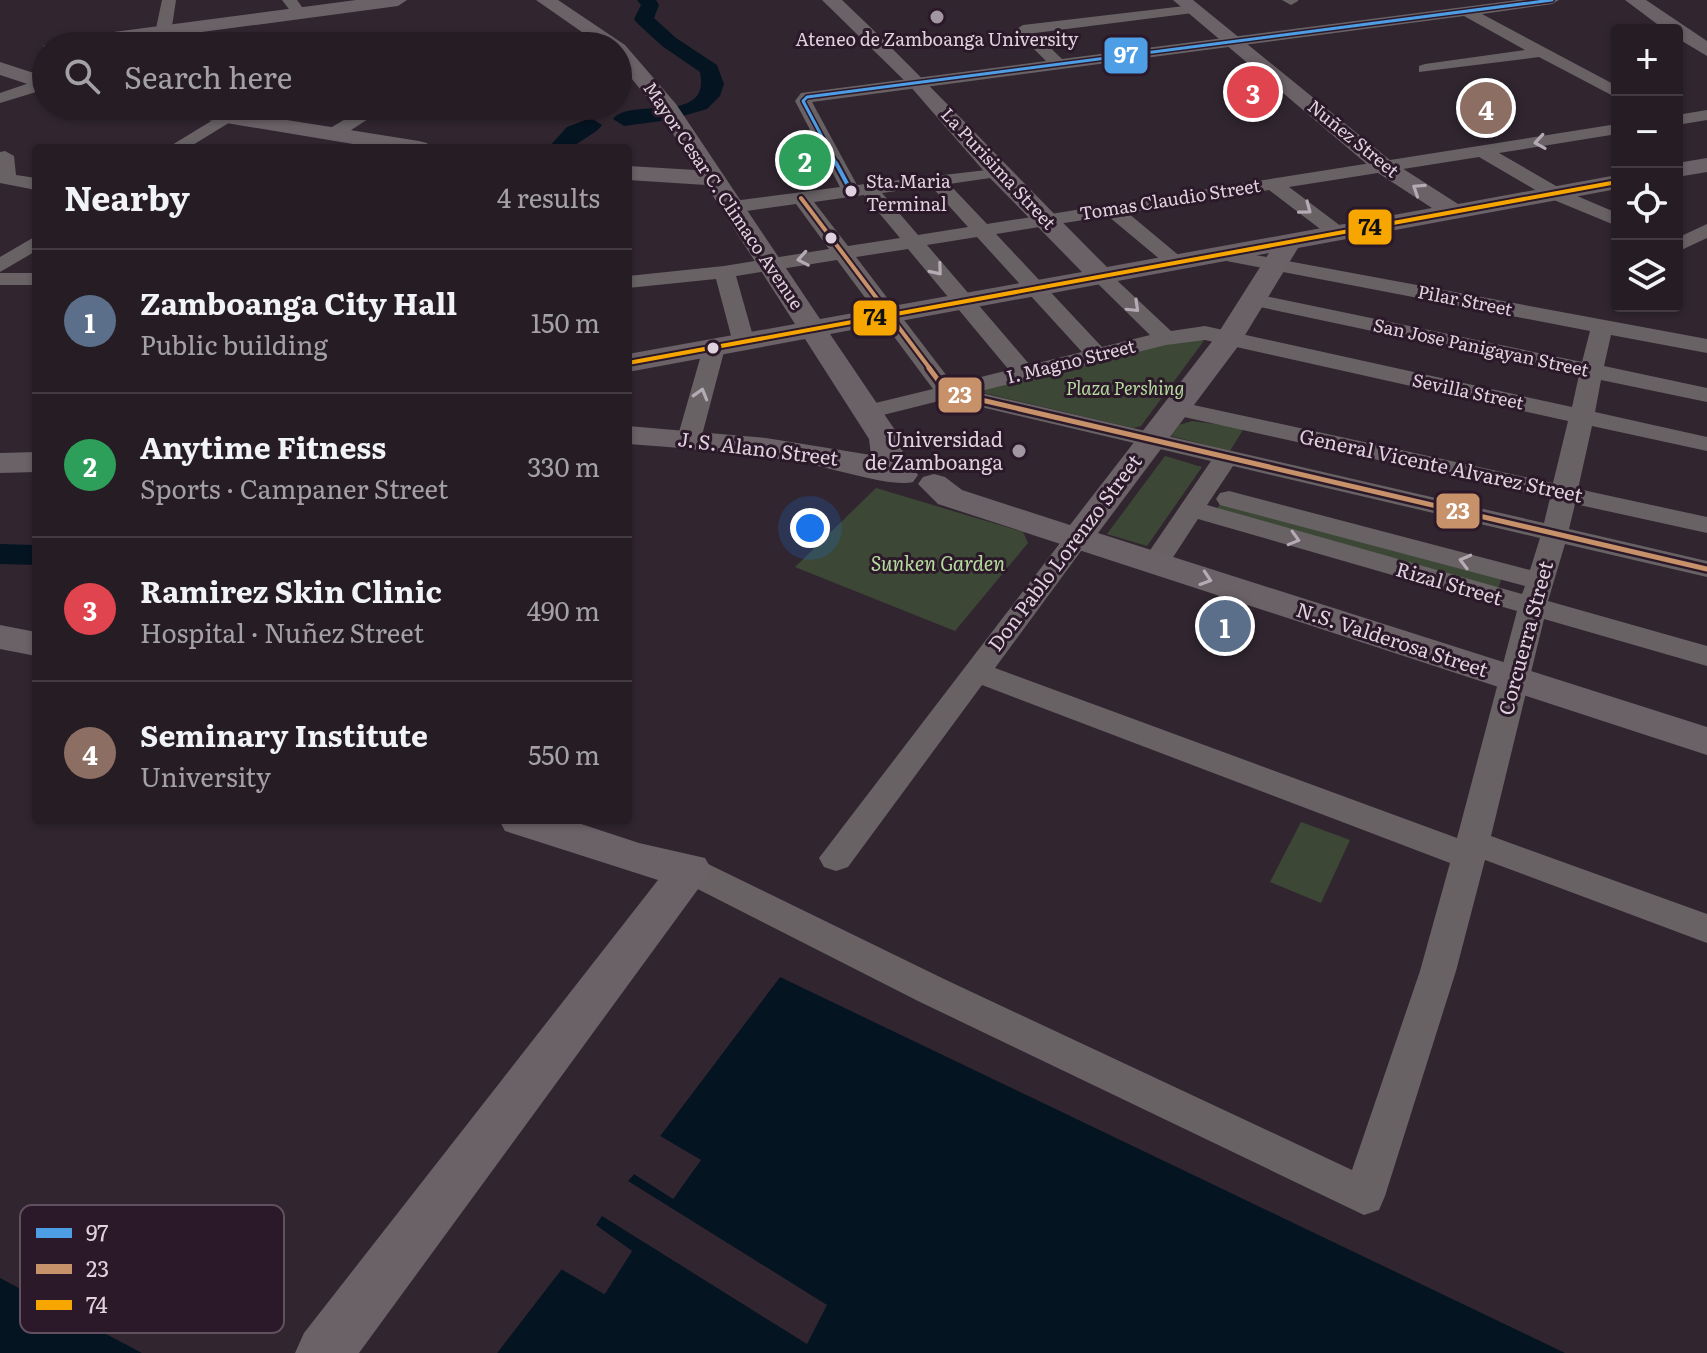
<!DOCTYPE html>
<meta charset="utf-8">
<style>
:root{--surface:#251c24;--page:#312931;--text:#f1f3f6;--muted:#a3a1a6;--line:#423a41;--accent:#a296a1}
body{margin:0;font-family:Literata,serif;background:var(--page);color:var(--text)}
.controls{position:absolute;right:24px;top:24px;display:grid;overflow:hidden;border-radius:8px;box-shadow:0 2px 6px #0004}
.controls button{width:72px;height:72px;display:grid;place-items:center;padding:0;border:0;border-bottom:2px solid var(--line);background:var(--surface);color:var(--text);font:40px sans-serif}
.you{position:absolute;left:810px;top:528px;width:28px;height:28px;margin:-20px;border:6px solid #fff;border-radius:50%;background:#1a73e8;box-shadow:0 0 0 12px #1a73e833}
.badge{display:grid;place-items:center;width:52px;height:52px;border-radius:50%;background:var(--accent);color:#fff;font-size:26px;font-weight:700}
.pin{position:absolute;translate:-50% -50%;border:4px solid #fff;box-shadow:0 2px 8px #0006}
.list{margin:0;padding:0;list-style:none}
h2{display:flex;justify-content:space-between;align-items:center;height:104px;margin:0;padding:0 32px;font-size:34px}
h2 small{font-size:26px;font-weight:400;color:var(--muted)}
.list li{display:grid;grid-template-columns:52px 1fr auto;gap:24px;align-items:center;box-sizing:border-box;height:144px;padding:0 32px;border-top:2px solid var(--line)}
.list b{display:block;font-size:30px;white-space:nowrap}
.list p{margin:0;font-size:26px;white-space:nowrap;color:var(--muted)}
.list em{font-size:26px;font-style:normal;color:var(--muted)}
.icon{flex:none;width:44px;height:44px;fill:none;stroke:currentColor;stroke-width:2;stroke-linecap:round;stroke-linejoin:round}
.map{position:relative;flex:none;width:1707px;height:1353px;overflow:hidden}
.search{position:absolute;background:var(--surface);box-shadow:0 2px 6px #0004;left:32px;top:32px;width:600px;height:88px;display:flex;align-items:center;gap:20px;box-sizing:border-box;padding:0 28px;border-radius:44px;color:var(--muted);font-size:30px}
.panel{position:absolute;background:var(--surface);box-shadow:0 2px 6px #0004;left:32px;top:144px;width:600px;height:680px;border-radius:8px}
.map>svg:first-child{display:block}
.green{fill:#3c4835}
.water{fill:#051421}
.pier{fill:#312630}
.lines{fill:none;stroke-linecap:round;stroke-linejoin:round}
.river{fill:#051421;fill-rule:evenodd}
.minor{fill:#686265;fill-rule:evenodd}
.major{fill:#6b6267;fill-rule:evenodd}
.bus-1-far1-casing{stroke:#2b192a;stroke-width:6}
.bus-1-casing{stroke:#2b192a;stroke-width:8}
.bus-2-far1-casing{stroke:#2b192a;stroke-width:8}
.bus-2-casing{stroke:#2b192a;stroke-width:10}
.bus-3-casing{stroke:#2b192a;stroke-width:8}
.bus-1-far1{stroke:#4d9ee5;stroke-width:3}
.bus-1{stroke:#4d9ee5;stroke-width:4}
.bus-2-far1{stroke:#c7916a;stroke-width:4}
.bus-2{stroke:#c7916a;stroke-width:5}
.bus-3{stroke:#f7a600;stroke-width:4}
.oneway{stroke:#b5abb4}
.oneway2{stroke:#b6abb4}
.poi-dot{fill:#a296a1;stroke:#2b192a;stroke-width:3}
.bus-dot{fill:#dfd2de;stroke:#2b192a;stroke-width:3}
.labels{text-anchor:middle;stroke-width:6;stroke-linejoin:round;paint-order:stroke}
.far-poi-label{font-size:18px;fill:#dfd2de;stroke:#2b192a}
.far-street-label{font-size:18px;fill:#dfd2de;stroke:#2b192a}
.bus-label{font-size:18px;fill:#dfd2de;stroke:#2b192a;text-anchor:start}
.far-park-label{font-size:18px;font-style:italic;fill:#b5db9d;stroke:#2b192a}
.poi-label{font-size:20px;fill:#dfd2de;stroke:#2b192a;text-anchor:end}
.street-label{font-size:20px;fill:#dfd2de;stroke:#2b192a}
.park-label{font-size:20px;font-style:italic;fill:#b5db9d;stroke:#2b192a}
.key{fill:#2b192a;stroke:#615060;stroke-width:2}
.key-label{font-size:22px;fill:#dfd2de}
.line-badge{stroke:#2b192a;stroke-width:3}
.badge-label{font-size:22px;text-anchor:middle;font-weight:bold;fill:#fff}
.pale-badge-label{font-size:22px;text-anchor:middle;font-weight:bold;fill:#111}
</style>
<div class="map">
<svg width="1707" height="1353" viewBox="0 0 1707 1353">
<rect width="100%" height="100%" fill="#312630"/>
<path class="green" d="M1183,337l19,2 1,3 -62,84 -8,2 -157,-37z
M1192,421l52,7 -14,23 -59,-15 8,-11z
M1165,456l37,11 -55,79 -40,-12z
M876,488l147,44 5,11 -73,88 -160,-64z
M1222,501l280,76 -5,15 -282,-80z
M1301,822l49,18 -29,63 -51,-21z"/>
<path class="water" d="M780,977l785,376h-1068l65,-84 43,25 27,-43 -37,-26 7,-10 205,128 19,-38 -199,-123 7,-8 40,24 26,-38 -40,-24z
M0,1278l142,75h-142z"/>
<path class="pier" d="M776,975l4,2 -120,159 41,24 -28,39 -39,-25 -6,7 199,124 -20,39 -205,-128 -6,9 36,26 -28,43 -43,-25 -64,84h-4l67,-88 43,24 24,-37 -35,-25 10,-16 204,127 15,-31 -198,-125 12,-12 37,23 23,-32 -38,-21 -1,-5z"/>
<g class="lines">
<path class="river" d="M637,0h19l3,5 -5,13 22,20 41,27 7,19 -4,12 -13,13 -38,11 -45,6 -11,-7c19,-23 98,8 87,-47l-38,-26 -25,-23 -3,-4 7,-14z
M591,118l11,7c-6,9 -21,14 -30,23h-24l19,-21z
M0,544l36,1v20l-36,-1z"/>
<path class="minor" d="M162,0h14l-5,33 -8,5 -8,-5z
M282,0h15l10,14 -7,4 -5,-1z
M1282,0h16v1l-7,4z
M1518,0h41l-7,4 -70,10 135,72v12l-78,-41 -120,15v-6l6,-2 100,-14 -61,-34 -652,86 45,83 147,-17 2,4 -2,4 -55,8 38,40 630,-100v10l-118,19 64,37 54,23v13l-68,-28 -70,-41 -190,30 57,43 3,4 -3,4h-14l-63,-48 -141,23 54,45 3,4 -3,4h-14l-60,-50 -112,18 106,113 48,-12 -56,-55 -3,-4 10,-6 7,2 63,59 34,-5 367,81 7,-32 -324,-69 -11,-6 11,-6 327,68 8,-31 -374,-72 -3,-4 3,-4 7,-2 484,90v14l-96,-18 -7,31 103,22v14l-106,-22 -6,32 112,25v14l-115,-25 -14,63 129,28v16l-132,-29 -6,25 138,32v16l-142,-33 -17,57 159,45v20l-163,-47 -53,217 216,78v29l-222,-83 -29,111 -71,225 -6,14 -15,5 -446,-214 -240,-122 -5,-9 5,-9 12,-4 12,4 242,118 408,191 68,-199 30,-108 -468,-178 -134,182 -12,4 -12,-4 -5,-9 251,-328h18l4,6 -97,132 462,170 60,-227 -319,-92 -32,49 -10,2 -10,-2 -4,-6 69,-101 -264,-62 -80,20 -8,-2 -4,-5 4,-5 74,-18 -96,-129 -101,16 19,67 -11,7 -11,-7 -17,-64 -88,9v-12l96,-10 105,-17 -33,-45 -63,9 -10,-6 10,-6 107,-14 -45,-86 6,-8 245,-32 -31,-31 8,-5 170,-20 7,4 -7,4 -158,20 27,26zM931,186l37,41 -50,8 -36,-42zM864,195l36,43 -52,8 -34,-44zM977,237l105,115 -52,13 -103,-120zM908,249l101,121 -56,14 -97,-127zM1205,340l363,81 -15,62 -378,-82 -8,2 -4,5 4,5 8,2 375,83 -6,25 -567,-131 189,-47zM1233,466l307,72 -10,32 -301,-79 -9,2 -4,6 4,6 305,81 -3,8 -315,-89z
M38,80h8v9l-46,14v-10z
M367,106h21l-49,32h-12l-3,-4 3,-4z
M1707,110v10l-30,5v-10z
M226,112l6,1 3,4 -3,4 -44,27h-21z
M5,151l9,5 2,19 20,3v12l-36,-7v-31z
M1707,224v14l-30,14v-14z
M36,236v15l-36,21v-15z
M0,273h36v12h-36z
M714,341l8,2 3,5 -24,91 -3,5h-18l-3,-5 26,-91 3,-5z"/>
<path class="major" d="M356,0h51l-9,6 -301,40h-51v4l-3,-4 10,-6z
M536,0h22l67,45 51,59 144,215 262,-47 -93,-95 -79,-91 -88,-86h20c91,86 176,179 265,267l325,-59 -57,-37 -202,-171h20l198,161 67,43 159,-29v14l-319,59 -59,97 -141,188 609,194v28l-769,-251 -20,-20 5,-7 11,-3 11,3 17,13 108,35 147,-190 52,-82 -439,81 71,105 2,16 -6,9 16,4 5,7 -5,7c-23,6 -86,-16 -114,-20 -56,-9 -114,-14 -171,-18v-18l138,12 105,17 -2,-16 -64,-100 -177,33v-18l167,-30 -89,-139 -78,-5v-14l68,4 -37,-58 -41,-50v-16h-16z
M1625,0h21l61,41v15l-30,-18v-8h-12z
M0,62l46,15v13l-46,-15z
M149,106h51l219,35 8,2 3,5h-53l-217,-36z
M1707,158v14l-30,5v-14z
M36,452v20l-36,1v-20z
M0,625l36,7v24l-36,-7z
M499,820h70l70,23 66,15 7,12 -353,483h-64l9,-20 354,-453 -153,-49z"/>
<g class="bus-1-far1-casing">
<path id="bus-1-far1" d="M837,165l-34,-64 4,-4 745,-97"/>
</g>
<g class="bus-1-casing">
<path id="bus-1" d="M836,163l15,28"/>
</g>
<g class="bus-2-far1-casing">
<path id="bus-2-far1" d="M801,198l130,172"/>
</g>
<g class="bus-2-casing">
<path id="bus-2" d="M929,368l18,24 760,177"/>
</g>
<g class="bus-3-casing">
<path id="bus-3" d="M628,363l989,-181"/>
</g>
<use href="#bus-1-far1" class="bus-1-far1"/>
<use href="#bus-1" class="bus-1"/>
<use href="#bus-2-far1" class="bus-2-far1"/>
<use href="#bus-2" class="bus-2"/>
<use href="#bus-3" class="bus-3"/>
</g>
<defs><path id="oneway-chevron" d="M-2-3.5L2.5 0L-2 3.5" fill="none" stroke-width="1.6" stroke-linecap="round" stroke-linejoin="round" transform="scale(2)"/></defs>
<g class="oneway">
<use href="#oneway-chevron" transform="translate(1540 142) rotate(171)"/>
<use href="#oneway-chevron" transform="translate(1306 209) rotate(37)"/>
<use href="#oneway-chevron" transform="translate(803 259) rotate(170)"/>
<use href="#oneway-chevron" transform="translate(937 270) rotate(50)"/>
<use href="#oneway-chevron" transform="translate(1134 307) rotate(44)"/>
<use href="#oneway-chevron" transform="translate(701 394) rotate(-74)"/>
<use href="#oneway-chevron" transform="translate(1294 539) rotate(16)"/>
<use href="#oneway-chevron" transform="translate(1465 561) rotate(-165)"/>
</g>
<g class="oneway2">
<use href="#oneway-chevron" transform="translate(1418 189) rotate(-147)"/>
<use href="#oneway-chevron" transform="translate(1206 579) rotate(18)"/>
</g>
<g class="poi-dot">
<circle cx="937" cy="17" r="8"/>
<circle cx="1019" cy="451" r="8"/>
</g>
<g class="bus-dot">
<circle cx="851" cy="191" r="7"/>
<circle cx="831" cy="238" r="7"/>
<circle cx="713" cy="348" r="7"/>
</g>
<g class="labels">
<g class="far-poi-label">
<text x="937" y="46">Ateneo de Zamboanga University</text>
</g>
<g class="far-street-label">
<text transform="translate(1353 139) rotate(39)" y="6">Nuñez Street</text>
<text transform="translate(998 169) rotate(47)" y="6">La Purisima Street</text>
<text transform="translate(723 196) rotate(56)" y="6">Mayor Cesar C. Climaco Avenue</text>
<text transform="translate(1170 200) rotate(-9)" y="6">Tomas Claudio Street</text>
<text transform="translate(1465 301) rotate(11)" y="6">Pilar Street</text>
<text transform="translate(1481 348) rotate(12)" y="6">San Jose Panigayan Street</text>
<text transform="translate(1071 362) rotate(-14)" y="6">I. Magno Street</text>
<text transform="translate(1468 392) rotate(12)" y="6">Sevilla Street</text>
</g>
<g class="bus-label">
<text x="866" y="188">Sta.Maria<tspan x="866" dy="23">Terminal</tspan></text>
</g>
<g class="far-park-label">
<text x="1125" y="395">Plaza Pershing</text>
</g>
<g class="poi-label">
<text x="1003" y="447">Universidad<tspan x="1003" dy="23">de Zamboanga</tspan></text>
</g>
<g class="street-label">
<text transform="translate(758 449) rotate(7)" y="7">J. S. Alano Street</text>
<text transform="translate(1441 466) rotate(12)" y="7">General Vicente Alvarez Street</text>
<text transform="translate(1065 553) rotate(-53)" y="7">Don Pablo Lorenzo Street</text>
<text transform="translate(1449 584) rotate(16)" y="7">Rizal Street</text>
<text transform="translate(1526 638) rotate(-75)" y="7">Corcuerra Street</text>
<text transform="translate(1392 640) rotate(18)" y="7">N.S. Valderosa Street</text>
</g>
<g class="park-label">
<text x="938" y="571">Sunken Garden</text>
</g>
</g>
<rect x="20" y="1205" width="264" height="128" rx="12" class="key"/>
<rect x="36" y="1228" width="36" height="10" fill="#4d9ee5"/>
<rect x="36" y="1264" width="36" height="10" fill="#c7916a"/>
<rect x="36" y="1300" width="36" height="10" fill="#f7a600"/>
<g class="key-label">
<text x="86" y="1241">97</text>
<text x="86" y="1277">23</text>
<text x="86" y="1313">74</text>
</g>
<g class="line-badge">
<rect x="1103" y="36" width="46" height="39" rx="8" fill="#4d9ee5"/>
<rect x="1347" y="208" width="46" height="38" rx="8" fill="#f7a600"/>
<rect x="852" y="299" width="46" height="38" rx="8" fill="#f7a600"/>
<rect x="937" y="376" width="46" height="38" rx="8" fill="#c7916a"/>
<rect x="1435" y="492" width="46" height="38" rx="8" fill="#c7916a"/>
</g>
<g class="badge-label">
<text x="1126" y="63">97</text>
<text x="960" y="403">23</text>
<text x="1458" y="519">23</text>
</g>
<g class="pale-badge-label">
<text x="1370" y="235">74</text>
<text x="875" y="325">74</text>
</g>
</svg>
<div class="controls">
<button>+</button>
<button>−</button>
<button><svg class="icon" aria-label="locate" viewBox="0 0 24 24"><circle cx="12" cy="12" r="6"/><path d="M12 2v4M12 18v4M2 12h4M18 12h4"/></svg></button>
<button><svg class="icon" aria-label="layers" viewBox="0 0 24 24"><path d="M12 4l9 5-9 5-9-5zM3 14l9 5 9-5"/></svg></button>
</div>
<div class="you"></div>
<div class="pin badge" style="left:1225px;top:626px;background:#5c6f8a">1</div>
<div class="pin badge" style="left:805px;top:160px;background:#2e9e5b">2</div>
<div class="pin badge" style="left:1253px;top:92px;background:#e0444e">3</div>
<div class="pin badge" style="left:1486px;top:108px;background:#8d6e63">4</div>
<div class="search"><svg class="icon" aria-label="search" viewBox="0 0 24 24"><circle cx="10" cy="10" r="6"/><path d="M15 15l6 6"/></svg>Search here</div>
<section class="panel">
<h2>Nearby<small>4 results</small></h2>
<ul class="list">
<li><span class="badge" style="background:#5c6f8a">1</span><div><b>Zamboanga City Hall</b><p>Public building</p></div><em>150 m</em></li>
<li><span class="badge" style="background:#2e9e5b">2</span><div><b>Anytime Fitness</b><p>Sports · Campaner Street</p></div><em>330 m</em></li>
<li><span class="badge" style="background:#e0444e">3</span><div><b>Ramirez Skin Clinic</b><p>Hospital · Nuñez Street</p></div><em>490 m</em></li>
<li><span class="badge" style="background:#8d6e63">4</span><div><b>Seminary Institute</b><p>University</p></div><em>550 m</em></li>
</ul>
</section>
</div>
